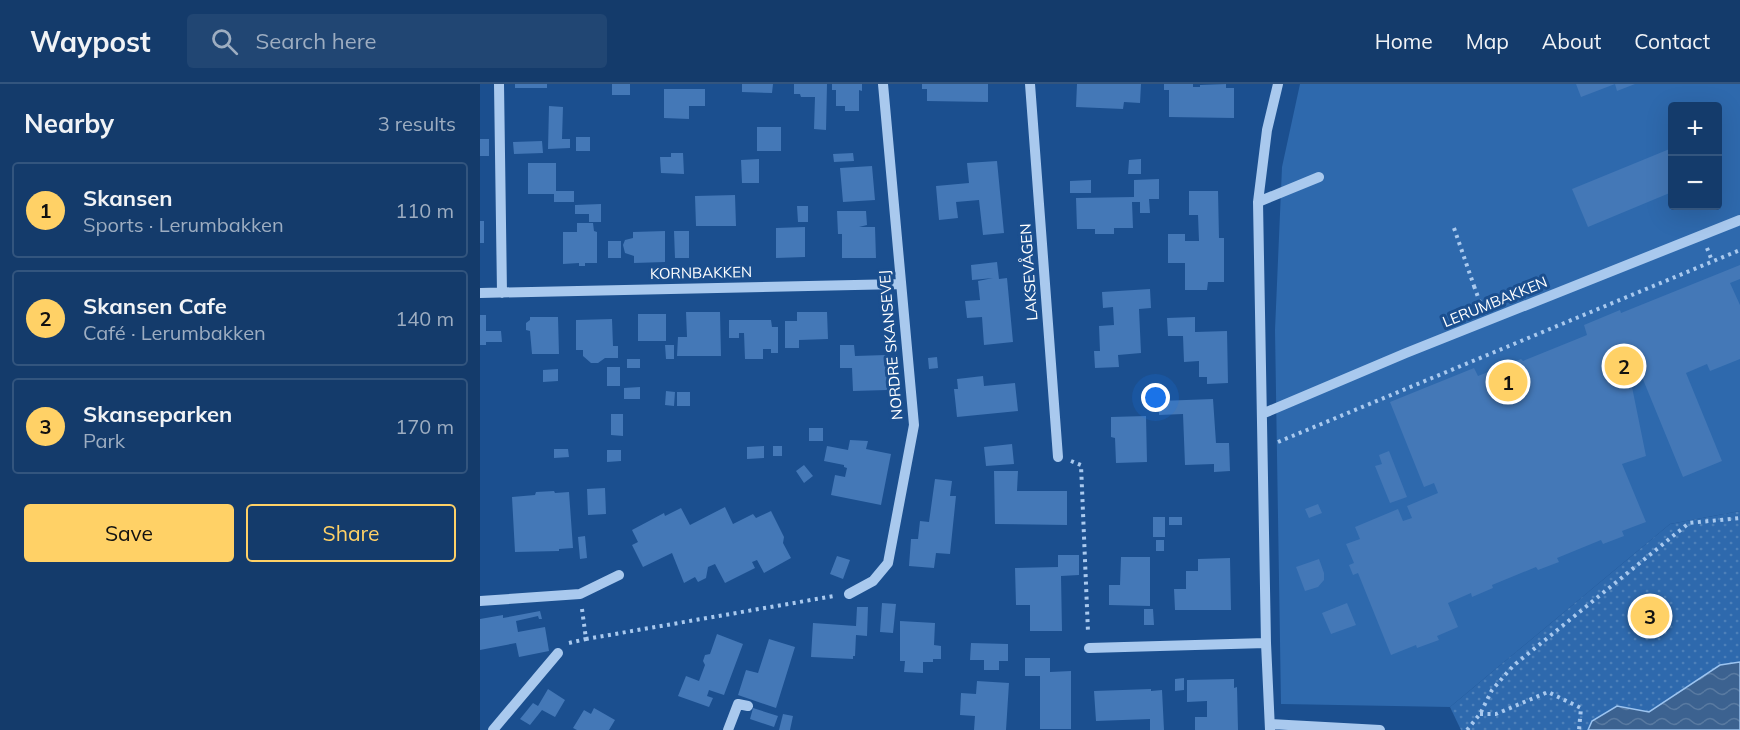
<!DOCTYPE html>
<meta charset="utf-8">
<style>
:root{--surface:#143b6b;--page:#214673;--text:#f1f3f6;--muted:#9dadc1;--line:#33557e;--accent:#ffd166}
body{margin:0;font-family:Mulish,sans-serif;background:var(--page);color:var(--text)}
.controls{position:absolute;right:18px;top:18px;display:grid;overflow:hidden;border-radius:6px;box-shadow:0 6px 24px #0002}
.controls button{width:54px;height:54px;display:grid;place-items:center;padding:0;border:0;border-bottom:2px solid var(--line);background:var(--surface);color:var(--text);font:30px sans-serif}
.you{position:absolute;left:676px;top:314px;width:21px;height:21px;margin:-15px;border:4px solid #fff;border-radius:50%;background:#1a73e8;box-shadow:0 0 0 9px #1a73e833}
.badge{display:grid;place-items:center;width:39px;height:39px;border-radius:50%;background:var(--accent);color:#111;font-size:20px;font-weight:700}
.pin{position:absolute;translate:-50% -50%;border:3px solid #fff;box-shadow:0 2px 6px #0006}
.list{margin:0;padding:0;list-style:none}
h2{display:flex;justify-content:space-between;align-items:center;height:78px;margin:0;padding:0 24px;font-size:26px}
h2 small{font-size:20px;font-weight:400;color:var(--muted)}
.list li{display:grid;grid-template-columns:39px 1fr auto;gap:18px;align-items:center;box-sizing:border-box;height:96px;margin:0 12px 12px;padding:0 12px;border:2px solid var(--line);border-radius:6px}
.list b{display:block;font-size:22px;white-space:nowrap}
.list p{margin:0;font-size:20px;white-space:nowrap;color:var(--muted)}
.list em{font-size:20px;font-style:normal;color:var(--muted)}
.actions{display:flex;gap:12px;padding:18px 24px}
.actions a{flex:1;padding:14px 0;border:2px solid var(--accent);border-radius:6px;text-align:center;font-size:21px;color:var(--accent)}
.actions .main{background:var(--accent);color:#111}
.icon{flex:none;width:33px;height:33px;fill:none;stroke:currentColor;stroke-width:2;stroke-linecap:round;stroke-linejoin:round}
.map{position:relative;flex:none;width:1260px;height:646px;overflow:hidden}
header{display:flex;align-items:center;gap:36px;box-sizing:border-box;height:84px;padding:0 30px;background:var(--surface);border-bottom:2px solid var(--line)}
header strong{font-size:28px}
nav{display:flex;gap:33px;margin-inline-start:auto;font-size:21px}
.search{width:420px;height:54px;background:var(--page);display:flex;align-items:center;gap:15px;box-sizing:border-box;padding:0 21px;border-radius:6px;color:var(--muted);font-size:22px}
main{display:flex}
aside{flex:1;background:var(--surface)}
.map>svg:first-child{display:block}
.green{fill:#2e69ad;fill-rule:evenodd}
.park{fill:url(#park-dots)}
.water{fill:url(#water-waves);stroke:#9cc4f0;stroke-width:1.5}
.building{fill:#4478b7}
.lines{fill:none;stroke-linecap:round;stroke-linejoin:round}
.path{stroke:#a9c9ee;stroke-width:4;stroke-dasharray:3 4.5;stroke-linecap:butt}
.minor{stroke:#a9c9ee;stroke-width:10}
.labels{text-anchor:middle;stroke-width:6;stroke-linejoin:round;paint-order:stroke}
.street-label{font-size:15px;fill:#fff;stroke:#1b4f8f}
</style>
<header>
<strong>Waypost</strong>
<div class="search"><svg class="icon" aria-label="search" viewBox="0 0 24 24"><circle cx="10" cy="10" r="6"/><path d="M15 15l6 6"/></svg>Search here</div>
<nav><a>Home</a><a>Map</a><a>About</a><a>Contact</a></nav>
</header>
<main>
<aside>
<h2>Nearby<small>3 results</small></h2>
<ul class="list">
<li><span class="badge">1</span><div><b>Skansen</b><p>Sports · Lerumbakken</p></div><em>110 m</em></li>
<li><span class="badge">2</span><div><b>Skansen Cafe</b><p>Café · Lerumbakken</p></div><em>140 m</em></li>
<li><span class="badge">3</span><div><b>Skanseparken</b><p>Park</p></div><em>170 m</em></li>
</ul>
<div class="actions"><a class="main">Save</a><a>Share</a></div>
</aside>
<div class="map">
<svg width="1260" height="646" viewBox="0 0 1260 646">
<defs>
<pattern id="park-dots" width="8" height="8" patternUnits="userSpaceOnUse" patternTransform="scale(1.5)"><rect width="8" height="8" fill="#2e69ad"/><path d="M2 2h.1M6 6h.1" fill="none" stroke="#4d80b9" stroke-width="1.8" stroke-linecap="round"/></pattern>
<pattern id="water-waves" width="16" height="10" patternUnits="userSpaceOnUse" patternTransform="scale(1.5)"><rect width="16" height="10" fill="#3c6290"/><path d="M0 5q4-4 8 0t8 0" fill="none" stroke="#597aa1"/></pattern>
</defs>
<rect width="100%" height="100%" fill="#1b4f8f"/>
<path class="green" d="M820,0h440v427l-70,13 -220,183 -169,-3 -6,-374 7,-163zM1192,22h46v100h-46z"/>
<path class="park" d="M1260,427v219h-279l-11,-23 220,-183z"/>
<path class="water" d="M1260,578v68h-152l4,-9 25,-15 32,6 71,-47z"/>
<path class="building" d="M35,0h32v4h-32z
M132,0h18v11h-18z
M262,0h31l-1,9 -30,-1z
M314,0h33l-1,46 -12,-1 1,-32h-14l-1,-3h-6z
M352,0h30v7l-3,-1v21h-14v-5h-9v-16h-4z
M442,0h66v18l-61,-1v-12h-5z
M597,0h64l-1,19 -16,-1 -1,7 -47,-2z
M684,0h29v3h7v-2l26,-1v4h8v30l-65,-1v-27h-5z
M1096,0h59l-18,7 -2,-7 -34,13z
M184,5h41v17h-16v13l-25,-1z
M69,22l14,1 -1,32h8v9l-22,1z
M277,43h24v24h-24z
M96,53h14v14h-14z
M0,55h9v17h-9z
M62,57l1,12 -29,1 -1,-12z
M1192,64v44l-84,35 -16,-38z
M191,69h12l1,21 -23,-1 -1,-16h11z
M373,69l1,8 -20,1 -1,-8z
M279,75v24h-17l-1,-23z
M661,75v15h-13l1,-14z
M517,77l7,72 -21,2 -4,-35 -23,2 2,16 -19,2 -3,-34 33,-3 -2,-20z
M48,79h28v28h18v11h-20v-8h-26z
M392,82l3,34 -32,2 -3,-34z
M679,95v20h-10l1,14h-10v-11h-8l1,26h-19v6h-19v-5h-18l-1,-31 58,-1v-17z
M611,96v13h-21v-12z
M709,107h29l1,47h5v44h-16l-1,8h-22v-27h-17v-29h17v7h14l-1,-26h-9z
M255,111l1,31h-40l-1,-30z
M121,120v18h-12v-8h-14v-9z
M317,122h11v16h-10z
M357,127h29l1,14 -8,2h16l1,31h-34v-24h-4z
M0,137h4v22h-4z
M97,139h16l1,8 3,1v31h-12v3h-6v-3l-16,1v-32h14z
M325,143v30l-29,1v-30z
M185,147v31l-31,1v-7l-9,-3 -2,-8 2,-5 8,-2v-6z
M194,147h15v27h-14z
M128,157h13v17h-13z
M517,178l2,17 8,-1 6,64 -29,3 -2,-28 -15,1 -2,-17 15,-1 -2,-19 15,-3 -21,2 -1,-15z
M1260,181v14l-10,4 10,22v54l-30,12 -3,-7 -21,9 36,88 -39,16 -41,-100 -11,5 15,74 -24,8 24,58 -24,9 2,5 -21,8 -2,-4 -44,18 2,4 -21,8 -2,-3 -44,18 1,3 -21,9 -1,-4 -23,10 10,24 -21,9 2,4 -22,8 -1,-3 -25,10 -33,-82 -5,2 -4,-10 5,-2 -8,-19 14,-5 -5,-12 43,-18 5,12 9,-3 -5,-12 31,-13 -4,-10 -10,4 -34,-85 84,-34 4,8 43,-17 2,2 64,-26 -3,-10 36,-15 1,3z
M670,205l1,19 -12,1 2,44 -23,2 1,12 -24,1 -1,-17h6l-1,-25 15,-1 -1,-18 -10,1 -1,-16z
M206,228h34l1,44h-44l1,-19h9z
M317,228h30l1,27 -29,1v8h-14v-27h12z
M158,230h28v27h-28z
M0,231h6v16h15l1,11h-16v3h-6z
M50,233h28l1,37h-27l-2,-23 -4,-1v-7l4,-3z
M715,233v15l32,-1 1,52 -21,1v-7h-8v-16l-15,1 -1,-26h-15l-1,-18z
M132,235l1,27h5v12h-13l-7,5h-7l-8,-7v-6h-7v-30z
M249,236h42l1,7h6v26h-7v-4h-8v10h-18l-1,-26h-5v5h-10z
M185,261h9v14h-8z
M360,261h14l1,11 31,-1 1,35 -34,1 -1,-23h-12z
M457,273l1,11 -9,1 -1,-11z
M147,275h13v9h-13z
M127,283h13v19h-13z
M78,285v12l-15,1v-12z
M503,292l1,10 31,-3 3,28 -61,6 -3,-28h4l-1,-10z
M160,303v12h-16v-11z
M186,307l9,1 -1,14 -9,-1z
M197,308h13v14h-13z
M733,315l3,44h13l1,28 -16,1v-8l-29,1 -2,-51 -24,1v-14z
M131,330h12v22l-12,-1z
M666,332l1,46 -31,1 -1,-25 -4,-1v-20z
M329,344h14v13h-14z
M370,356l18,1 -2,8 25,5 -10,51 -50,-10 4,-20 10,2 2,-9 -3,-1v-2l-20,-4 3,-15 21,4z
M532,360l2,20 -28,2 -2,-19z
M284,362v12l-17,1v-12z
M293,362h9v10h-9z
M74,365h14l1,8 -15,1z
M127,366h14v11l-14,1z
M909,367l18,46 -17,6 -15,-37 7,-2 -3,-9z
M324,381l9,11 -9,7 -8,-12z
M514,387h24l-1,20h50v34l-72,-1z
M455,395l17,2 -2,15h6l-6,58 -14,-1 -2,15 -25,-2 2,-27h7l2,-18 9,1z
M125,404l1,26 -18,1 -1,-26z
M74,407l1,2 14,-1 4,56 -14,1v2l-44,1 -3,-55 23,-2 1,-3z
M838,420l4,9 -13,5 -4,-9z
M245,423l8,17 20,-10 3,4 15,-7 13,26 -1,6 8,15 -27,15 -7,-13 -5,2 3,6 -30,15 -10,-19 -7,3 -2,11 -8,4 -3,-5 -11,6 -12,-30 -29,14 -11,-22 6,-3 -6,-12 32,-17 1,3 16,-8 9,17z
M673,433h12v20h-12z
M689,433h13v8h-13z
M105,452l2,22 -7,1 -2,-22z
M676,456h8v11h-8z
M578,471h21v20l-18,1 1,55h-32v-26h-14l-1,-37 43,-1z
M357,472l13,4 -7,19 -13,-5z
M641,473h29v49l-41,-1v-20h11z
M750,474l1,52h-56l-1,-21h12v-18h12v-12z
M839,475l5,14v7l-6,7 -13,4 -9,-24z
M402,519l14,1 -3,29 -13,-1z
M867,519l9,22 -25,9 -9,-21z
M377,523h11l-1,29 -11,-1 -1,21h-2v3l-42,-2 2,-34 43,3z
M664,525h9l1,16h-10z
M60,527l2,8h-3l-1,-3 -22,5 2,11 27,-5 4,24 -30,6 -3,-14 -36,7v-31l23,-4v3z
M420,537l35,2 -1,22 7,1v13h-8v3h-10v11l-19,-1 1,-11h-5z
M237,550l26,10 -19,51 -15,-5 -2,6 6,2 -4,9 -31,-11 8,-20 13,5 6,-16 -2,-4 2,-6 5,-1z
M289,555l26,8 -19,61 -38,-13 8,-25 12,3z
M491,559l37,1v17h-9v9h-15v-10h-14z
M545,574h25v14l21,-1v58h-31v-53h-15z
M704,594v12l-9,1v-12z
M754,595v9l3,-1 1,43h-43v-13h12v-16l-20,1v-22z
M497,597l32,2 -3,47h-32l1,-14 -15,-1 1,-22 15,1z
M68,605l17,11 -10,17 -13,-7 -12,15 -10,-6 13,-16 5,3z
M671,605v2l11,-1 2,40h-14v-11l-54,2 -2,-30z
M114,624l21,12 -6,10h-32l-4,-2 11,-18 7,4z
M273,624l25,8 -4,11 -24,-8z
M303,630l10,2 -3,14h-11z"/>
<g class="lines">
<path class="path" d="M974,144l20,58
M1227,164l5,13
M994,202l8,22
M798,358l462,-192
M591,377l10,4 7,167
M102,525l4,30 248,-43
M89,559l17,-4
M1000,630h16l52,-22 33,16 -2,22
M987,646l13,-16 12,-24 21,-24 176,-143 51,-5"/>
<path class="minor" d="M19,0l3,209
M550,0l28,373
M778,118l61,-25
M0,209l421,-9
M782,330l144,-61 334,-133
M369,510l24,-13 15,-18 26,-138 -31,-341
M0,517l100,-7 39,-19
M609,564l177,-5
M790,640l110,6
M13,646l65,-77
M248,646l10,-26 10,2
M790,646l-4,-87 -8,-441 9,-72 11,-46"/>
</g>
<g class="labels">
<g class="street-label">
<text transform="translate(549 188) rotate(-94)" y="5">LAKSEVÅGEN</text>
<text transform="translate(221 189) rotate(-1)" y="5">KORNBAKKEN</text>
<text transform="translate(1015 218) rotate(-22)" y="5">LERUMBAKKEN</text>
<text transform="translate(411 261) rotate(-95)" y="5">NORDRE SKANSEVEJ</text>
</g>
</g>
</svg>
<div class="controls">
<button>+</button>
<button>−</button>
</div>
<div class="you"></div>
<div class="pin badge" style="left:1028px;top:298px">1</div>
<div class="pin badge" style="left:1144px;top:282px">2</div>
<div class="pin badge" style="left:1170px;top:532px">3</div>
</div>
</main>
